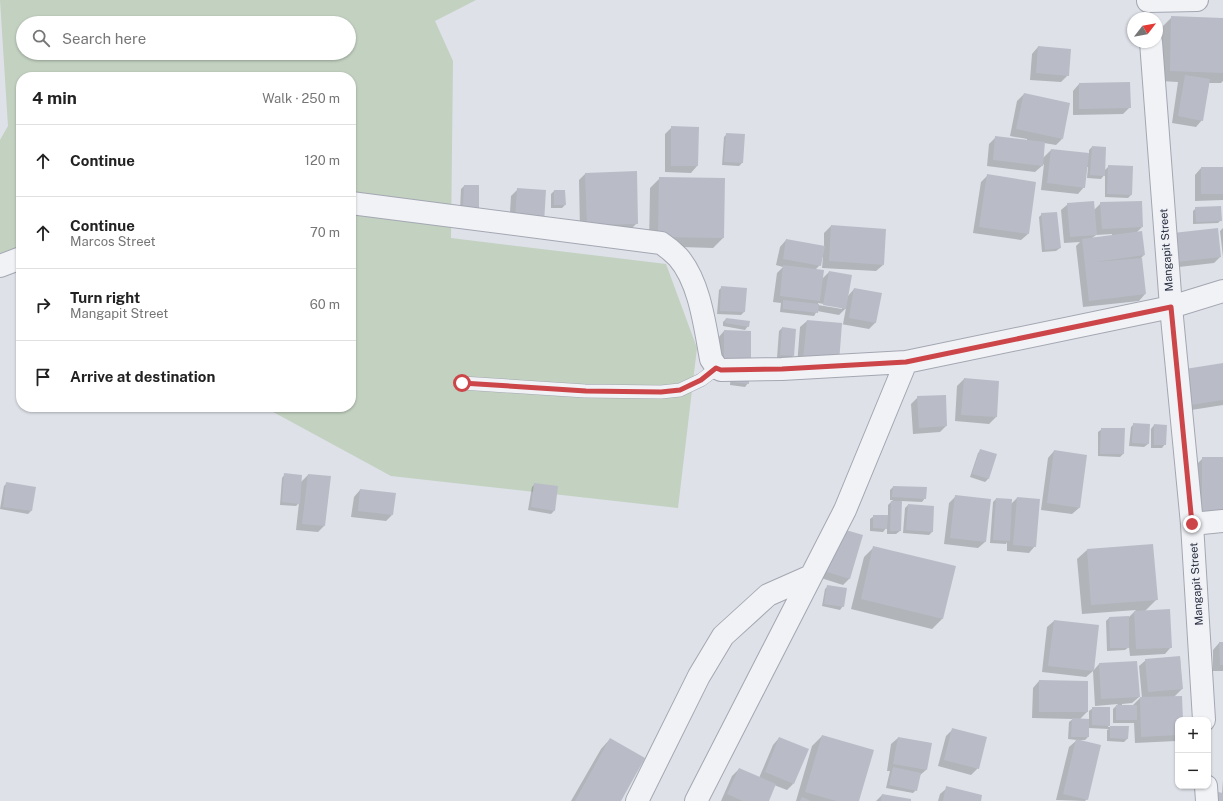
<!DOCTYPE html>
<meta charset="utf-8">
<style>
:root{--surface:#fff;--page:#f6f6f6;--text:#222;--muted:#767676;--line:#e0e0e0}
body{margin:0;font-family:"Public Sans",sans-serif;background:var(--page);color:var(--text)}
.controls{position:absolute;right:12px;bottom:12px;display:grid;overflow:hidden;border-radius:8px;box-shadow:0 1px 3px #0004}
.controls button{width:36px;height:36px;display:grid;place-items:center;padding:0;border:0;border-bottom:1px solid var(--line);background:var(--surface);color:var(--text);font:20px sans-serif}
.compass{position:absolute;left:1127px;top:12px;width:36px;height:36px;border-radius:50%;background:var(--surface);box-shadow:0 1px 3px #0004;rotate:59deg}
.stop{position:absolute;width:12px;height:12px;margin:-9px;border:3px solid #cc4549;border-radius:50%;background:#fff}
.stop.end{background:#cc4549;border-color:#fff;box-shadow:0 1px 4px #0008}
.list{margin:0;padding:0;list-style:none}
h2{display:flex;justify-content:space-between;align-items:center;height:52px;margin:0;padding:0 16px;font-size:17px}
h2 small{font-size:13px;font-weight:400;color:var(--muted)}
.list li{display:grid;grid-template-columns:26px 1fr auto;gap:12px;align-items:center;box-sizing:border-box;height:72px;padding:0 16px;border-top:1px solid var(--line)}
.list b{display:block;font-size:15px;white-space:nowrap}
.list p{margin:0;font-size:13px;white-space:nowrap;color:var(--muted)}
.list em{font-size:13px;font-style:normal;color:var(--muted)}
.icon{flex:none;width:22px;height:22px;fill:none;stroke:currentColor;stroke-width:2;stroke-linecap:round;stroke-linejoin:round}
.map{position:relative;flex:none;width:1223px;height:801px;overflow:hidden}
.search{position:absolute;background:var(--surface);box-shadow:0 1px 3px #0004;left:16px;top:16px;width:340px;height:44px;display:flex;align-items:center;gap:10px;box-sizing:border-box;padding:0 14px;border-radius:22px;color:var(--muted);font-size:15px}
.panel{position:absolute;background:var(--surface);box-shadow:0 1px 3px #0004;left:16px;top:72px;width:340px;height:340px;border-radius:16px}
.map>svg:first-child{display:block}
.green{fill:#c2d1c0;fill-rule:evenodd}
.shadow{fill:#0003;fill-rule:evenodd}
.building{fill:#b9bcc7}
.lines{fill:none;stroke-linecap:round;stroke-linejoin:round}
.lane-casing{stroke:#a4a7b2;stroke-width:14}
.street-casing{stroke:#a4a7b2;stroke-width:24}
.lane{stroke:#f1f2f6;stroke-width:13}
.street{stroke:#f1f2f6;stroke-width:22}
.route{stroke:#cc4549;stroke-width:5}
.labels{text-anchor:middle;stroke-width:3;stroke-linejoin:round;paint-order:stroke}
.street-label{font-size:11px;fill:#282d3e;stroke:#eef0f5}
</style>
<div class="map">
<svg width="1223" height="801" viewBox="0 0 1223 801">
<rect width="100%" height="100%" fill="#dee1e8"/>
<path class="green" d="M0,0h476l-41,21 18,40 -2,177 215,26 31,84 -19,160 -287,-32 -127,-69h87v-330h-330v174l-21,5v-116l8,-14zM23,23h326v30h-326z"/>
<path class="shadow" d="M1172,17l51,2v62l-2,2h-12l-7,37 -6,7 -24,-4 6,-41 -18,-1 2,-54z
M1038,47l30,28 -7,7 -31,-2 2,-26z
M1079,84l51,23 -7,7 -50,1v-24z
M1024,94l38,45 -6,6 -12,-2 -1,15 8,-8 38,4v-4l3,-3 12,24 5,-5 22,29 -3,3 -23,-1v-23l-4,5 -14,-1 1,-11h-2l-2,20 -6,7 -37,-4 3,-26 -9,8 -48,-6 2,-22 7,-7 31,4v-2l-17,-3 7,-35z
M672,127l25,39 -6,7 -26,-1v-38z
M727,134l15,29 -3,3 -17,-1 2,-28z
M1201,168h22v32l-28,1v-26z
M585,174l52,49 -7,7 -50,1 -1,-51z
M987,176l41,58 -7,6 -48,-7 8,-51z
M660,178l63,60 -10,10 -64,-2 1,-58z
M464,186l14,21 -4,3h-14l1,-21z
M518,189l18,41 -27,-2 2,-32z
M554,191h10l1,14 -3,3h-11v-14z
M1101,203l41,24 -6,6 8,22 -3,3 4,36 -6,7 -56,6 -7,-61 4,-4 -16,1 -3,-33 7,-6 26,6zM1112,234v2l-20,2 4,-3z
M1196,208l25,12 -3,3 -25,1v-13z
M1042,214l18,34 -4,3 -14,1 -3,-35z
M831,226l52,39 -7,6 -54,-3 1,-11h-1l-2,8 -5,5 7,9 7,-7 19,24 6,-7 22,33 -7,7 -28,-5 -44,42 3,-39 7,-6 36,3 3,-16 -7,7 -22,-4 -3,5 -34,-4 1,-9 -8,-1 4,-29 6,-6 -7,-2 4,-18 6,-7 38,7v-14zM818,303l24,4v2l-24,-4z
M1223,228v29l-3,-26z
M1173,234l47,23 -6,6 -44,5z
M722,287l24,2 -2,23 -3,3 -24,-1 2,-24z
M726,319l22,7 -3,4 -22,-4v-4z
M782,328l11,28 -3,3 -13,-1 2,-27z
M724,331l24,52 -3,4 -15,-2 1,-10 -14,-3 1,-34z
M1223,364v41l-38,6z
M964,379l34,3 -2,35 -7,7 -34,-3 2,-35z
M918,397l28,29 -6,6 -27,2 -2,-30z
M1134,424l14,20 -4,3 -15,-1 2,-19z
M1154,425l11,19 -3,4h-11v-19z
M1102,429l21,25 -3,3 -22,-1v-24z
M981,450l7,29 -3,3 -15,-5 8,-24z
M1054,451l25,57 -7,6 -31,-4 7,-52z
M1203,458h20v65h-30v-55z
M285,474l15,9 8,-8 16,51 -6,6 -22,-2 3,-27 -3,3 -16,-1 2,-27z
M7,483l24,28 -3,3 -28,-5 4,-23z
M535,484l19,27 -3,3 -23,-4 4,-23z
M893,487l32,11 -3,4 -21,-1 -1,30 -4,3h-9v-7l-4,5 -13,-1v-12l4,-3h14v-11l5,-5h-3v-10z
M360,490l32,25 -6,6 -35,-4 3,-20z
M956,496l29,46 -7,6 -34,-4 5,-41z
M1017,498l18,48 -6,7 -22,-2v-9l-1,2 -16,-1 3,-41 3,-3 15,5z
M908,505l24,27 -3,3 -26,-2 2,-25z
M833,536l17,42 -7,7 -22,-7z
M874,547l80,20 -12,52 -10,10 -81,-20 13,-52z
M1087,550l70,49 -12,12 26,36 -6,7 -35,2 -1,-9 -4,3 -18,1 -1,-30 3,-3 20,-1 7,-7 -54,4 -5,-55z
M828,586l15,20 -3,4 -18,-4 3,-17z
M1054,621l44,5 -5,45 6,-7 37,-2 3,35 -7,6 -10,1v2h8l-2,1 2,1 10,-10h2l-3,-32 7,-6 34,-3 2,32 -8,8h8v23h-4v20l-2,1 -41,2 -1,-20h-21v-14l5,-5 -23,2 -2,-35 -7,6 -44,-5 5,-45z
M1219,643h4v28h-10v-21z
M1039,681l48,1v30l-8,8h10v-9l4,-3 16,17 -1,2h20l-1,12 -3,3 -17,-1v-11l2,-1 -21,-1v9l-3,3h-8l10,59 -2,2 -29,-1 13,-53 8,-7 -9,-1 1,-17 4,-3 -41,-1 1,-30z
M953,729l25,39 -7,7 -33,-9 8,-30z
M822,736l36,65h-62l16,-55z
M779,738l14,46 -6,6 -13,-5 -6,16h-47l11,-25 7,-7 20,9 14,-33z
M898,738l32,6 -4,26 -7,6 -3,14 -3,3 -27,-5 4,-17h-3l4,-27z
M610,739l10,62h-49l30,-52z
M1223,780v21l-7,-4 3,-4 3,1z
M947,788l33,13h-42l2,-7z
M882,795l28,6h-34z"/>
<path class="building" d="M1171,16l52,2v55l-53,-2z
M1038,46l33,3 -2,27 -33,-3z
M1185,75l25,4 -7,42 -25,-5z
M1130,82l1,26 -52,1v-26z
M1024,93l46,10 -7,36 -47,-10z
M671,126l28,1 -1,39h-27z
M726,133l19,1 -2,29 -19,-1z
M995,136l50,6 -2,24 -50,-6z
M1092,146l14,1 -1,29 -15,-1z
M1051,149l38,4 -4,35 -38,-5z
M1108,165l25,1 -1,29 -25,-1z
M1201,167h22v27h-22z
M637,171l1,53 -51,1 -2,-52z
M987,174l49,8 -7,52 -50,-7z
M659,177l66,1 -1,60 -66,-1z
M464,185h15v23l-16,-1z
M517,188l29,2 -2,33 -29,-2z
M554,190h11l1,15h-12z
M1094,201l3,34 -27,2 -3,-34z
M1142,201l1,26 -41,2 -2,-27z
M1221,206l1,15 -26,1 -1,-15z
M1057,212l4,36 -16,2 -4,-37z
M831,225l55,4 -2,36 -55,-4z
M1218,228l3,29 -45,5 -3,-29z
M1142,231l3,24 -50,7 47,-4 4,36 -57,7 -7,-62z
M786,239l39,7 -4,20 -38,-7z
M783,265l41,5 -4,31 -40,-5z
M829,271l23,4 -6,34 -23,-4z
M721,286l26,2 -2,24 -25,-1z
M854,288l28,5 -6,30 -27,-5z
M783,300l36,4 -1,9 -35,-4z
M726,318l24,3 -1,6 -24,-4z
M807,320l35,3 -3,40 -36,-3z
M782,327l14,2 -2,27 -14,-1z
M724,330l27,1v36l-27,-1z
M1223,363v37l-32,5 -6,-36z
M734,371l15,2v11l-17,-2z
M964,378l35,3 -2,36 -36,-2z
M946,395l1,31 -28,2 -2,-32z
M1133,423l17,1 -1,20 -17,-1z
M1154,424l13,1 -1,20h-12z
M1101,428h24l-1,26h-24z
M980,449l17,5 -8,25 -17,-5z
M1054,450l33,5 -7,53 -33,-5z
M1202,457h21v56h-21z
M284,473l18,2 -2,29 -18,-2z
M308,474l23,2 -6,50 -23,-2z
M6,482l30,5 -4,24 -29,-4z
M534,483l24,3 -3,25 -24,-4z
M893,486l34,1 -1,12 -34,-2z
M360,489l36,4 -3,22 -35,-4z
M955,495l36,4 -5,43 -36,-4z
M1017,497l23,2 -4,48 -23,-2z
M996,498l16,1 -2,42 -17,-1z
M891,501h11l-1,30h-11z
M908,504l26,2 -1,26 -27,-2z
M873,515h15l-1,14 -14,-1z
M839,528l24,7 -13,44 -23,-7z
M1153,544l5,56 -67,5 -4,-56z
M873,546l83,20 -13,53 -82,-20z
M827,585l20,3 -3,19 -20,-3z
M1170,609l2,39 -36,1 -2,-38z
M1129,616v32h-19l-1,-31z
M1054,620l45,5 -5,46 -46,-5z
M1219,642h4v23h-3z
M1180,656l3,33 -35,3 -3,-33z
M1137,661l3,36 -39,2 -2,-36z
M1039,680l49,1v31h-49z
M1182,696l1,24h-5v15l-37,2 -1,-40z
M1116,705h21v15h-21z
M1092,707h18v19h19l-1,13 -18,-1v-12l-18,-1z
M1072,718l17,1v18h-18z
M952,728l35,9 -8,32 -35,-9z
M822,735l52,15 -15,51h-23l-31,-9z
M779,737l30,12 -15,35 -29,-12z
M898,737l34,6 -5,27 -34,-6z
M610,738l35,20 -24,43h-46z
M1076,739l25,6 -13,55 -25,-6z
M893,767l28,6 -4,18 -28,-6z
M739,768l37,16 -7,17h-26l-16,-7z
M946,786l36,9 -1,6h-38z
M1218,792l5,1v8h-6z
M882,794l29,5v2h-30z
M802,797l9,4h-11z"/>
<g class="lines">
<g class="lane-casing">
<path id="lane" d="M462,383l123,8 76,1 19,-2 21,-10 16,-12"/>
</g>
<g class="street-casing">
<path id="street" d="M1148,1l49,-1
M1151,42l20,265 21,217 12,196
M351,203l310,40c6,4 12,9 17,14 22,25 27,70 33,102l6,9 4,2 61,-1 124,-7 265,-55 52,-16
M0,266l21,-8
M1192,524l31,-3
M1206,786l1,15
M637,801l62,-125 24,-40 45,-41 43,-19
M696,801l149,-291 61,-148"/>
</g>
<use href="#lane" class="lane"/>
<use href="#street" class="street"/>
</g>
<g class="lines">
<path class="route" d="M462,383l124,8 75,1 19,-2 21,-10 15,-12 5,2 61,-1 124,-7 265,-55 21,217"/>
</g>
<g class="labels">
<g class="street-label">
<text transform="translate(1166 250) rotate(-94)" y="4">Mangapit Street</text>
<text transform="translate(1196 584) rotate(-94)" y="4">Mangapit Street</text>
</g>
</g>
</svg>
<div class="controls">
<button>+</button>
<button>−</button>
</div>
<svg class="compass" viewBox="-18 -18 36 36"><path d="M0-13l5 13h-10z" fill="#e53935"/><path d="M0 13l5-13h-10z" fill="#767676"/></svg>
<div class="stop" style="left:462px;top:383px"></div>
<div class="stop end" style="left:1192px;top:524px"></div>
<div class="search"><svg class="icon" aria-label="search" viewBox="0 0 24 24"><circle cx="10" cy="10" r="6"/><path d="M15 15l6 6"/></svg>Search here</div>
<section class="panel">
<h2>4 min<small>Walk · 250 m</small></h2>
<ul class="list">
<li><svg class="icon" aria-label="ahead" viewBox="0 0 24 24"><path d="M12 20V5M6 11l6-6 6 6"/></svg><div><b>Continue</b></div><em>120 m</em></li>
<li><svg class="icon" aria-label="ahead" viewBox="0 0 24 24"><path d="M12 20V5M6 11l6-6 6 6"/></svg><div><b>Continue</b><p>Marcos Street</p></div><em>70 m</em></li>
<li><svg class="icon" aria-label="right" viewBox="0 0 24 24"><path d="M7 20v-9h11M14 6l5 5-5 5"/></svg><div><b>Turn right</b><p>Mangapit Street</p></div><em>60 m</em></li>
<li><svg class="icon" aria-label="arrive" viewBox="0 0 24 24"><path d="M6 21V4h12l-3 4 3 4H6"/></svg><div><b>Arrive at destination</b></div></li>
</ul>
</section>
</div>
